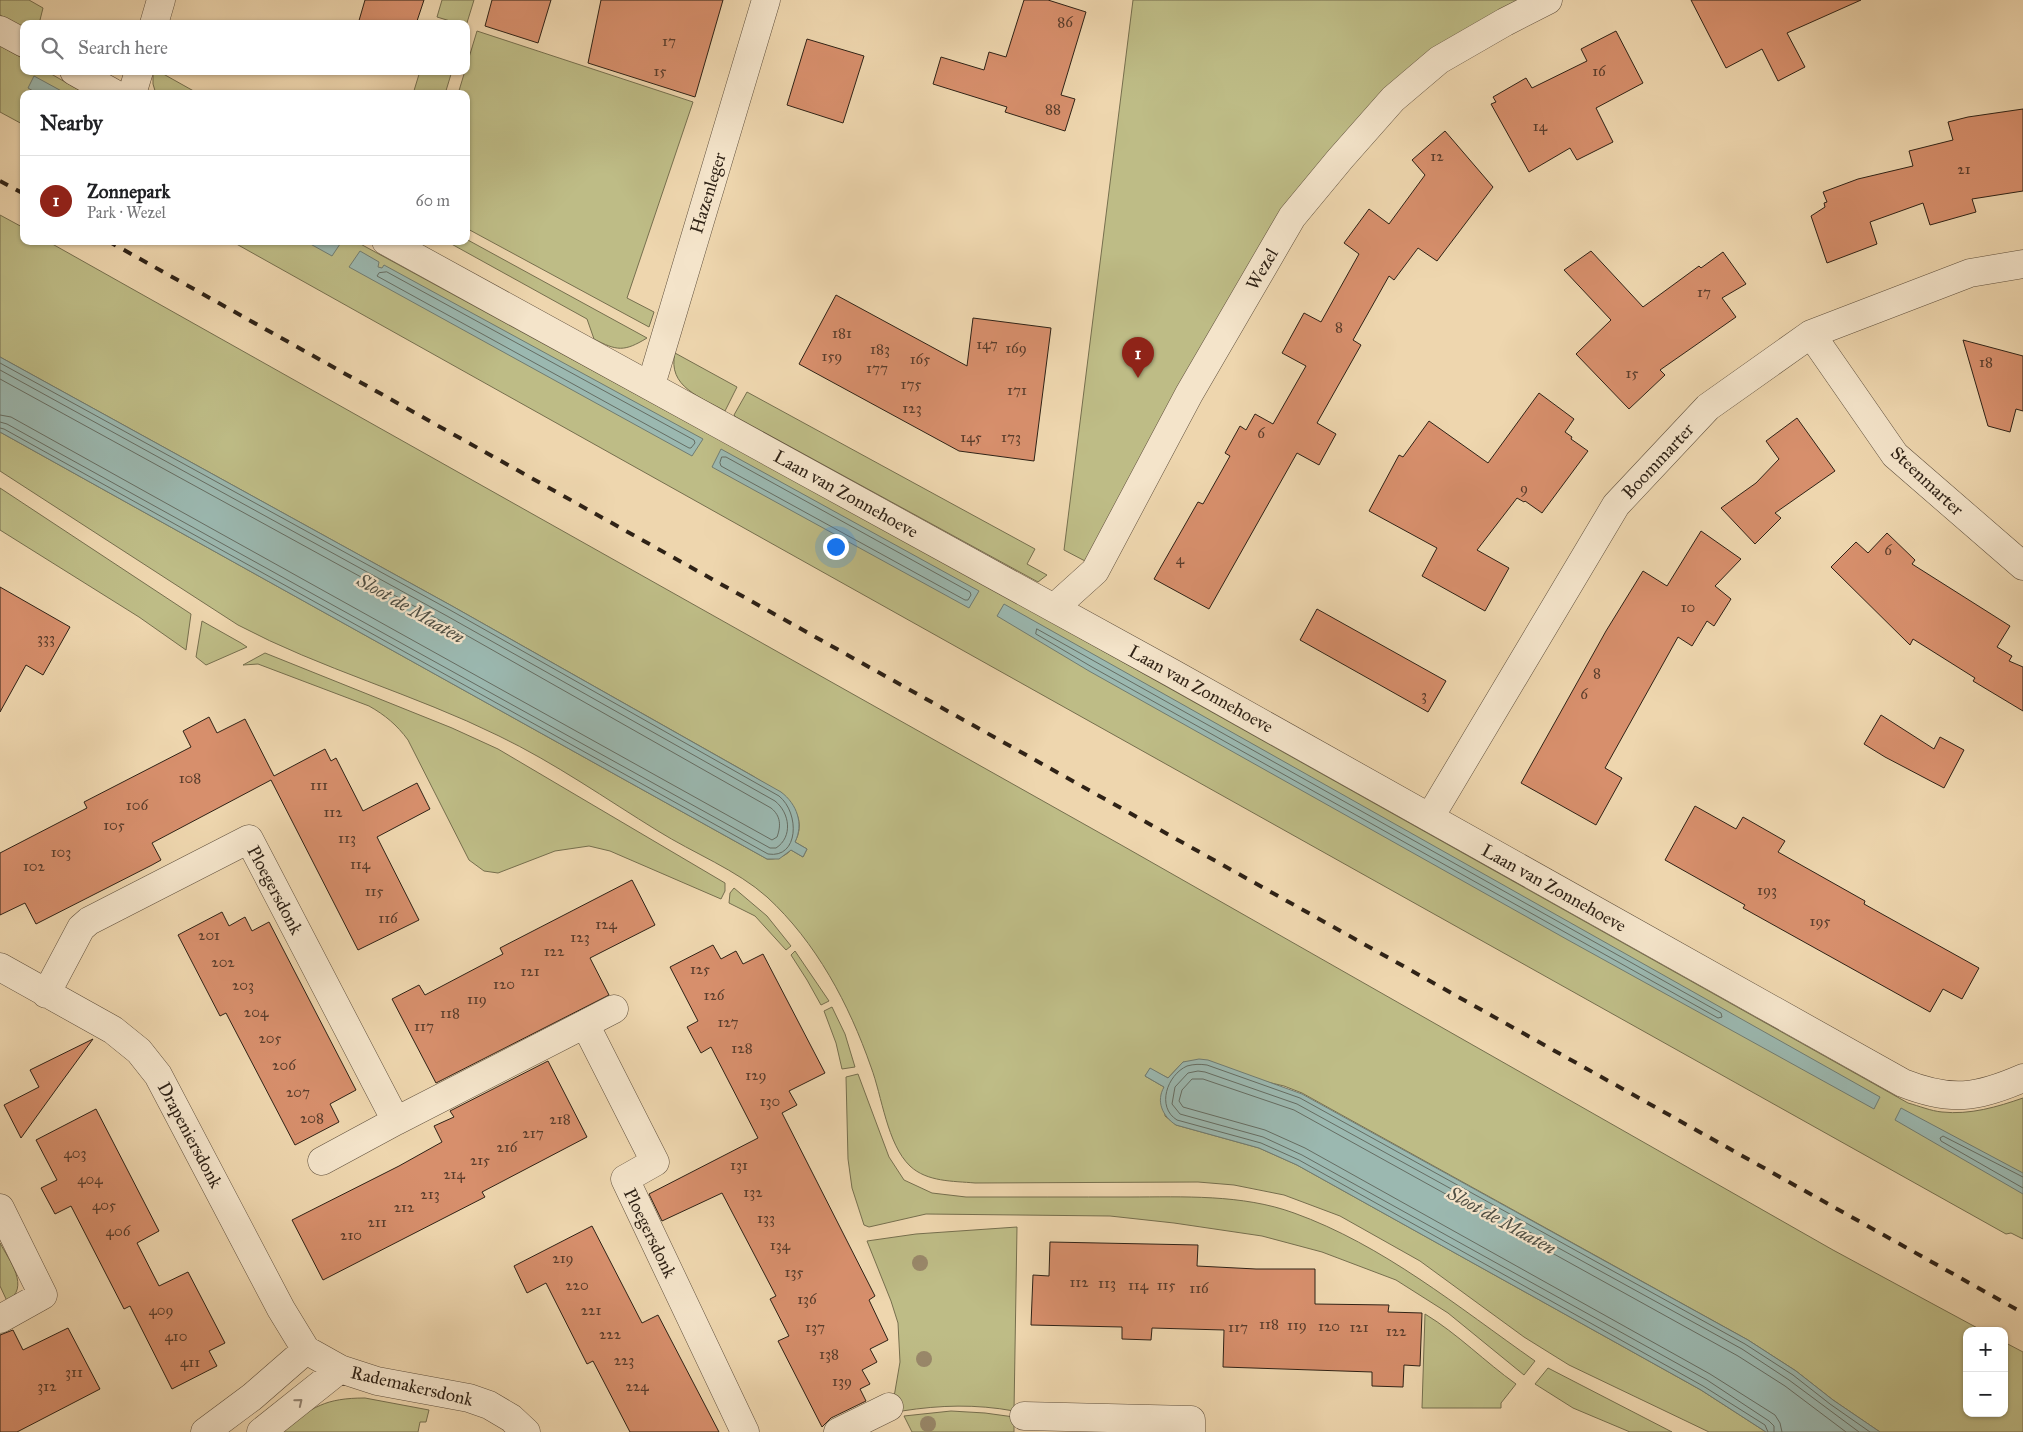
<!DOCTYPE html>
<meta charset="utf-8">
<style>
:root{--surface:#fff;--page:#f6f6f6;--text:#202124;--muted:#757577;--line:#e0e0e0;--accent:#8f2418}
body{margin:0;font-family:"IM FELL Great Primer",serif;background:var(--page);color:var(--text)}
.controls{position:absolute;right:15px;bottom:15px;display:grid;overflow:hidden;border-radius:10px;box-shadow:0 1px 4px #0004}
.controls button{width:45px;height:45px;display:grid;place-items:center;padding:0;border:0;border-bottom:1px solid var(--line);background:var(--surface);color:var(--text);font:25px sans-serif}
.you{position:absolute;left:835px;top:546px;width:18px;height:18px;margin:-12px;border:4px solid #fff;border-radius:50%;background:#1a73e8;box-shadow:0 0 0 8px #1a73e833}
.badge{display:grid;place-items:center;width:32px;height:32px;border-radius:50%;background:var(--accent);color:#fff;font-size:16px;font-weight:700}
.pin{position:absolute;translate:-50% -41px;filter:drop-shadow(0 1px 2px #0008)}
.pin::after{content:'';position:absolute;top:26px;width:18px;height:15px;background:inherit;clip-path:polygon(0 0,100% 0,50% 100%)}
.list{margin:0;padding:0;list-style:none}
h2{display:flex;justify-content:space-between;align-items:center;height:65px;margin:0;padding:0 20px;font-size:21px}
h2 small{font-size:16px;font-weight:400;color:var(--muted)}
.list li{display:grid;grid-template-columns:32px 1fr auto;gap:15px;align-items:center;box-sizing:border-box;height:90px;padding:0 20px;border-top:1px solid var(--line)}
.list b{display:block;font-size:19px;white-space:nowrap}
.list p{margin:0;font-size:16px;white-space:nowrap;color:var(--muted)}
.list em{font-size:16px;font-style:normal;color:var(--muted)}
.icon{flex:none;width:28px;height:28px;fill:none;stroke:currentColor;stroke-width:2;stroke-linecap:round;stroke-linejoin:round}
.map{position:relative;flex:none;width:2023px;height:1432px;overflow:hidden}
.search{position:absolute;background:var(--surface);box-shadow:0 1px 4px #0004;left:20px;top:20px;width:450px;height:55px;display:flex;align-items:center;gap:12px;box-sizing:border-box;padding:0 18px;border-radius:10px;color:var(--muted);font-size:19px}
.panel{position:absolute;background:var(--surface);box-shadow:0 1px 4px #0004;left:20px;top:90px;width:450px;height:155px;border-radius:10px}
.map>svg:first-child{display:block}
.green{fill:#bebc86;stroke:#766f4e}
.water{fill:#9bb8b0;stroke:#707c72}
.lines{fill:none;stroke-linecap:round;stroke-linejoin:round}
.shore{stroke:#656d63;stroke-width:1}
.building{fill:#d78f6c;stroke:#2f2216}
.minor-casing{stroke:#5f4f3c;stroke-width:29}
.minor{stroke:#f4e4ca;stroke-width:28}
.rail{stroke:#2f2216;stroke-width:4;stroke-dasharray:9 9;stroke-linecap:butt}
.tree{fill:#99886a}
.oneway{stroke:#928370}
.labels{text-anchor:middle;stroke-width:4.5;stroke-linejoin:round;paint-order:stroke}
.number-label{font-size:15px;fill:#593d2c}
.street-label{font-size:18px;fill:#2f2216;stroke:#f4e4ca}
.water-label{font-size:19px;font-style:italic;fill:#4f4f44;stroke:#f4e4ca}
</style>
<div class="map">
<svg width="2023" height="1432" viewBox="0 0 2023 1432">
<rect width="100%" height="100%" fill="#eed6ae"/>
<filter id="stains"><feTurbulence type="fractalNoise" baseFrequency=".004" numOctaves="4"/><feColorMatrix values="0 0 0 0 .2 0 0 0 0 .09 0 0 0 0 .02 0 0 0 .5 -.17"/></filter>
<radialGradient id="worn" r=".72"><stop offset=".6" stop-color="#630" stop-opacity="0"/><stop offset="1" stop-color="#630" stop-opacity=".3"/></radialGradient>
<path class="green" d="M0,0h29l14,8 -4,16h-15v4l-24,-13z
M442,0h32l-8,26v-2h-6l-23,-7z
M1133,0h402l-152,100 -298,461 -21,-11z
M477,31l216,71 -66,196 27,14 -5,15 -183,-99v-134h-8z
M0,46l24,13v12h22l40,23h-62v31l-24,-13z
M153,71h5l41,23h-43l-3,-10z
M420,71h32l-7,23h-32z
M0,215l24,13v13h23l1076,605 710,404 150,81h-16v82h37v-71l19,10v80h-143l-47,-32 -37,-29 -48,-31 -446,-247 -18,-7 -101,-24 -15,16 -18,-9 -5,7 19,11 1,29 11,9 83,23 38,17 404,225 65,42h-57l-140,-67 -45,-28 -104,-76 -80,-45 -56,-21 -50,-10 -36,-3 -223,1c-22,-2 -48,-1 -65,-17 -23,-22 -28,-70 -39,-99 -22,-63 -55,-125 -104,-170 -30,-27 -74,-44 -109,-66 -52,-32 -103,-68 -159,-95 -85,-42 -178,-67 -261,-111l-238,-154v-39l767,427c8,1 19,-3 24,-9l12,7 4,-8 -12,-7c17,-33 -20,-51 -42,-66l-301,-170 -452,-249z
M466,239l181,99c-23,14 -30,13 -53,1l-7,-20 -141,-78h20z
M231,241h124l627,342 926,520c11,3 23,8 34,9 28,3 55,-5 81,-14v141l-12,-6 -5,1z
M675,353l62,34 -12,24c-24,-14 -58,-24 -50,-58z
M747,392l288,157 -8,15 20,11 -9,7 -302,-165 -2,-2z
M0,488l191,126 -5,36 -47,-33 -139,-87z
M202,621l39,22 6,4 -41,18 -10,-8z
M265,653l187,75 46,21 227,134v8l-4,8 -111,-48 -21,-5 -34,5 -57,22 -14,-2 -15,-11 -61,-120c-11,-15 -23,-25 -39,-34l-111,-42 -15,1z
M734,888l33,28 24,30 -5,4 -31,-34 -26,-13 1,-10z
M795,951l34,50 -8,4 -14,-25 -16,-25z
M832,1007l13,27 10,33 -13,2 -6,-26 -12,-32z
M858,1074l31,83 15,23 28,13 34,4c55,0 109,0 163,0 54,0 113,-3 165,16 89,32 164,94 241,148l-11,14 -76,-62 -52,-33 -74,-28 -60,-16 -88,-13 -64,-7 -184,-2 -57,13 -5,-2 -12,-37 -4,-29 -2,-82z
M1017,1227l-3,184c-38,-7 -74,-6 -112,0l-8,-14 6,-35 -2,-39 -7,-22 -24,-60 49,-7z
M0,1243c9,17 31,45 7,58l-7,-15z
M1425,1314c33,20 60,48 91,70l-15,19v5h-79z
M1548,1368l124,64h-42l-57,-24 -38,-24z
M365,1398l64,12 -3,12h-6l-2,10h-134l-2,-2c31,-23 43,-32 83,-32z
M951,1411l34,2 29,4v15h-102l-8,-16z"/>
<path class="water" d="M34,76l33,18h-29l-10,-6z
M305,241h30l5,3 -8,12z
M360,251l19,11 -1,5 4,1 2,-3 319,174 -11,17 -343,-189z
M0,357l452,249 329,186c16,12 23,32 14,50l12,7 -4,8 -12,-7 -12,9h-12l-767,-427z
M721,449l258,142 -10,17 -257,-141z
M1004,604l876,493 -6,12 -306,-169 -479,-269 -92,-55z
M1199,1059l9,1 94,34 446,246 48,31 37,29 47,32h-114l-65,-42 -404,-225 -38,-17 -83,-23c-14,-9 -20,-24 -12,-38l-19,-11 5,-8 18,10 15,-16z
M1901,1108l122,65v21l-128,-74z"/>
<g class="lines">
<path class="shore" d="M387,272l307,168 1,3 -4,5h-2l-312,-172 2,-3z
M0,363l450,247 329,186c21,17 20,63 -11,58l-764,-425 -4,-1
M0,370l447,246 328,185c15,12 18,36 1,47h-6l-763,-424 -7,-2
M0,379l443,243 328,186c10,8 10,18 6,29l-5,3 -761,-423 -11,-2
M722,457h4l244,135 1,3 -3,5h-3l-244,-134 -1,-3z
M1037,629l684,384 1,4 -4,1 -626,-351 -56,-33z
M2023,1177l-80,-41 -3,2 1,3 82,47
M1768,1432l-3,-7 -62,-39 -404,-226 -38,-17 -84,-23c-21,-13 -10,-45 10,-54 7,-2 13,-2 20,-1l93,33 445,246 48,31 37,29 40,28
M1774,1432v-6l-5,-5 -62,-41 -405,-225 -39,-18 -83,-23 -8,-10 3,-17 13,-14 10,-2 7,1 92,32 445,245 47,31 70,52
M1782,1432l-2,-9 -5,-8 -65,-41 -405,-226 -40,-18 -82,-23 -4,-6 3,-11 10,-11h11l91,31 444,246 47,30 61,46"/>
</g>
<path class="building" d="M365,0h59l-8,24h-58z
M492,0h59l-13,43 -53,-17z
M601,0h122l-28,97 -107,-34z
M1024,0h24l38,12 -25,83 14,4 -10,32 -60,-19 2,-5 -74,-23 8,-27 43,13 5,-18 17,5z
M1691,0h170l-74,33 18,34 -27,14 -16,-32 -36,19z
M1616,31l27,52 -47,25 17,34 -36,18 -7,-12 -41,24 -38,-68 5,-2 -3,-5 33,-19 6,10 55,-27 -6,-12z
M807,39l57,17 -21,67 -56,-18z
M2023,109v82l-51,8 4,13 -46,13 -7,-22 -53,19 7,22 -50,19 -16,-47 14,-9 -1,-4 3,-1 -4,-10 35,-13 55,-13 -4,-15 44,-11 -5,-18 20,-5z
M1445,131l48,56 -56,74 -19,-13 -24,32 -5,-4 -36,64 8,5 -44,78 19,11 -17,31 -22,-12 -88,156 -55,-30 44,-77 5,2 27,-48 -5,-3 15,-27 6,4 9,-16 18,10 33,-58 -24,-13 22,-40 17,9 38,-68 -15,-11 25,-34 20,15 36,-49 -13,-15z
M1591,251l52,56 56,-41 2,2 22,-16 23,32 -24,14 14,19 -76,53 5,5 -36,34 -53,-55 35,-34 -47,-50z
M836,295l131,71 6,-48 78,10 -17,133 -75,-10 -160,-87z
M1963,340l60,16v55l-7,-2 -6,23 -22,-6z
M1539,393l35,26 -9,13 7,5 -1,2 17,12 -46,62 -17,-12 -1,1 -7,-4 -40,52 32,18 -24,43 -63,-35 15,-28 -68,-37 30,-56 4,2 26,-36 59,42z
M1797,418l38,53 -60,42 6,5 -26,26 -34,-36 35,-25 23,-24 -13,-18z
M1701,531l40,28 -26,27 16,13 -17,27 -7,-5 -15,25 -14,-9 -73,131 17,10 -26,47 -75,-42 85,-152 37,-60 24,15z
M1887,533l28,27 -3,4 98,62 -13,21 15,9 -3,5 14,6v44l-50,-30 2,-3 -62,-39 -3,6 -79,-78 25,-25 12,11z
M0,587l70,40 -27,48 -17,-10 -26,47z
M1317,609l129,72 -18,31 -128,-72z
M1881,715l53,34 6,-12 24,13 -20,38 -59,-31 -21,-13z
M209,717l8,16 28,-14 29,57 51,-27 6,12 5,-3 27,53 54,-28 13,26 -53,28 42,83 -61,30 -87,-170 -119,63 9,17 -9,5 -116,59 -11,-21 -25,12v-62l87,-45 -3,-6 107,-55 -8,-16z
M1695,806l41,23 7,-12 42,24 -7,11 87,49 -1,3 115,64 -17,31 -19,-10 -13,23 -187,-104 2,-3 -80,-45z
M632,880l23,45 -65,33 19,37 -173,88 -44,-84 27,-14 6,10 78,-41 -3,-6z
M222,912l7,14 16,-9 7,14 17,-9 87,168 -26,14 9,18 -44,23 -69,-132 -6,3 -42,-81z
M713,945l8,14 15,-8 7,13 20,-10 62,119 -36,18 8,14 -15,8 93,183 -6,4 19,40 -18,9 7,13 -15,8 8,14 -10,5 6,12 -35,17 -9,9 -44,-86 11,-5 -19,-37 6,-3 -54,-103 -60,28 -13,-27 109,-56 -47,-91 -10,6 -14,-26 11,-6 -28,-54z
M93,1039l-33,45 -39,54 -17,-33 35,-18 -9,-17z
M548,1061l39,76 -105,55 3,5 -162,83 -31,-60 107,-54 43,-24 -8,-16 20,-9 -4,-6z
M96,1109l63,122 -22,12 22,43 29,-14 37,71 -16,8 8,15 -45,23 -42,-83 -6,3 -53,-103 -16,8 -14,-26 16,-8 -21,-40z
M592,1226l50,97 16,-8 61,117h-89l-37,-71 -6,3 -41,-81 -19,10 -13,-27z
M1050,1242l148,3 -1,21 59,3h59v35l74,1 -1,7 34,1 -2,53 -16,-1 -1,22 -31,-1v-14l-149,-5 1,-37 -72,-2 -1,12 -29,-1v-12l-91,-2 2,-50 16,1z
M68,1328l32,61 -83,43h-17v-97l13,-5 10,20z"/>
<g class="lines">
<g class="minor-casing">
<path id="minor" d="M154,24l7,-24
M0,30l24,13
M74,71l41,23
M132,94l7,-23
M386,241l786,432 731,410c48,19 74,15 120,-5
M1811,334l84,121 128,111
M651,385l115,-385
M1054,608l41,-37 94,-177 103,-177 48,-58 53,-60 46,-39 66,-38 43,-22
M1430,817l186,-312 92,-98 103,-73 159,-61 53,-9
M0,967l113,63 26,21 19,24 123,234 25,41 34,19 37,12 92,17 20,7 22,13 15,14
M46,994l35,-66 8,-7 160,-82 147,282 189,-97 70,138 -30,17 120,253
M585,1024l29,-15
M322,1161l74,-40
M0,1208l43,87 -43,24
M1024,1416l167,4v12
M205,1432l47,-35 54,-47
M261,1432l79,-63
M838,1432l51,-25"/>
</g>
<use href="#minor" class="minor"/>
<path class="rail" d="M0,181l24,13
M108,241l1915,1072"/>
</g>
<g class="tree">
<circle cx="920" cy="1263" r="8"/>
<circle cx="924" cy="1359" r="8"/>
<circle cx="928" cy="1424" r="8"/>
</g>
<defs><path id="oneway-chevron" d="M-2-3.5L2.5 0L-2 3.5" fill="none" stroke-width="1.6" stroke-linecap="round" stroke-linejoin="round" transform="scale(1.25)"/></defs>
<use class="oneway" href="#oneway-chevron" transform="translate(299 1402) rotate(-39)"/>
<g class="labels">
<g class="number-label">
<text x="1065" y="27">86</text>
<text x="669" y="46">17</text>
<text x="660" y="76">15</text>
<text x="1599" y="76">16</text>
<text x="1053" y="114">88</text>
<text x="1540" y="131">14</text>
<text x="1437" y="161">12</text>
<text x="1964" y="174">21</text>
<text x="1704" y="297">17</text>
<text x="1339" y="332">8</text>
<text x="842" y="338">181</text>
<text x="987" y="349">147</text>
<text x="1016" y="353">169</text>
<text x="880" y="354">183</text>
<text x="832" y="361">159</text>
<text x="920" y="364">165</text>
<text x="1986" y="367">18</text>
<text x="877" y="373">177</text>
<text x="1632" y="378">15</text>
<text x="911" y="389">175</text>
<text x="1017" y="395">171</text>
<text x="912" y="413">123</text>
<text x="1261" y="438">6</text>
<text x="971" y="442">145</text>
<text x="1011" y="442">173</text>
<text x="1524" y="493">9</text>
<text x="1888" y="555">6</text>
<text x="1180" y="564">4</text>
<text x="1688" y="612">10</text>
<text x="46" y="643">333</text>
<text x="1597" y="678">8</text>
<text x="1584" y="699">6</text>
<text x="1424" y="700">3</text>
<text x="190" y="783">108</text>
<text x="319" y="790">111</text>
<text x="137" y="810">106</text>
<text x="333" y="817">112</text>
<text x="114" y="830">105</text>
<text x="347" y="843">113</text>
<text x="61" y="857">103</text>
<text x="360" y="869">114</text>
<text x="34" y="871">102</text>
<text x="1767" y="895">193</text>
<text x="374" y="896">115</text>
<text x="388" y="923">116</text>
<text x="1820" y="926">195</text>
<text x="606" y="929">124</text>
<text x="209" y="940">201</text>
<text x="580" y="942">123</text>
<text x="554" y="956">122</text>
<text x="223" y="967">202</text>
<text x="700" y="974">125</text>
<text x="530" y="976">121</text>
<text x="504" y="989">120</text>
<text x="243" y="990">203</text>
<text x="714" y="1000">126</text>
<text x="477" y="1004">119</text>
<text x="256" y="1017">204</text>
<text x="450" y="1018">118</text>
<text x="728" y="1027">127</text>
<text x="424" y="1031">117</text>
<text x="270" y="1043">205</text>
<text x="742" y="1053">128</text>
<text x="284" y="1070">206</text>
<text x="756" y="1080">129</text>
<text x="298" y="1097">207</text>
<text x="770" y="1106">130</text>
<text x="312" y="1123">208</text>
<text x="560" y="1124">218</text>
<text x="533" y="1138">217</text>
<text x="507" y="1152">216</text>
<text x="75" y="1158">403</text>
<text x="480" y="1165">215</text>
<text x="739" y="1170">131</text>
<text x="454" y="1179">214</text>
<text x="90" y="1184">404</text>
<text x="753" y="1197">132</text>
<text x="430" y="1199">213</text>
<text x="104" y="1210">405</text>
<text x="404" y="1212">212</text>
<text x="766" y="1223">133</text>
<text x="377" y="1227">211</text>
<text x="118" y="1236">406</text>
<text x="351" y="1240">210</text>
<text x="780" y="1250">134</text>
<text x="563" y="1263">219</text>
<text x="794" y="1277">135</text>
<text x="1079" y="1287">112</text>
<text x="1107" y="1288">113</text>
<text x="577" y="1290">220</text>
<text x="1138" y="1290">114</text>
<text x="1166" y="1290">115</text>
<text x="1199" y="1293">116</text>
<text x="807" y="1304">136</text>
<text x="161" y="1315">409</text>
<text x="591" y="1315">221</text>
<text x="1269" y="1329">118</text>
<text x="1297" y="1330">119</text>
<text x="1329" y="1331">120</text>
<text x="815" y="1332">137</text>
<text x="1238" y="1332">117</text>
<text x="1359" y="1332">121</text>
<text x="1396" y="1336">122</text>
<text x="610" y="1339">222</text>
<text x="176" y="1341">410</text>
<text x="829" y="1359">138</text>
<text x="624" y="1365">223</text>
<text x="190" y="1367">411</text>
<text x="74" y="1377">311</text>
<text x="842" y="1386">139</text>
<text x="47" y="1391">312</text>
<text x="637" y="1391">224</text>
</g>
<g class="street-label">
<text transform="translate(708 193) rotate(-73)" y="6">Hazenleger</text>
<text transform="translate(1262 269) rotate(-60)" y="6">Wezel</text>
<text transform="translate(1658 461) rotate(-47)" y="6">Boommarter</text>
<text transform="translate(1927 481) rotate(43)" y="6">Steenmarter</text>
<text transform="translate(846 494) rotate(29)" y="6">Laan van Zonnehoeve</text>
<text transform="translate(1201 689) rotate(29)" y="6">Laan van Zonnehoeve</text>
<text transform="translate(1554 888) rotate(29)" y="6">Laan van Zonnehoeve</text>
<text transform="translate(275 890) rotate(62)" y="6">Ploegersdonk</text>
<text transform="translate(190 1135) rotate(62)" y="6">Drapeniersdonk</text>
<text transform="translate(650 1233) rotate(64)" y="6">Ploegersdonk</text>
<text transform="translate(412 1386) rotate(13)" y="6">Rademakersdonk</text>
</g>
<g class="water-label">
<text transform="translate(411 608) rotate(30)" y="7">Sloot de Maaten</text>
<text transform="translate(1502 1220) rotate(29)" y="7">Sloot de Maaten</text>
</g>
</g>
<rect width="100%" height="100%" filter="url(#stains)"/>
<rect width="100%" height="100%" fill="url(#worn)"/>
</svg>
<div class="controls">
<button>+</button>
<button>−</button>
</div>
<div class="you"></div>
<div class="pin badge" style="left:1138px;top:378px">1</div>
<div class="search"><svg class="icon" aria-label="search" viewBox="0 0 24 24"><circle cx="10" cy="10" r="6"/><path d="M15 15l6 6"/></svg>Search here</div>
<section class="panel">
<h2>Nearby<small></small></h2>
<ul class="list">
<li><span class="badge">1</span><div><b>Zonnepark</b><p>Park · Wezel</p></div><em>60 m</em></li>
</ul>
</section>
</div>
